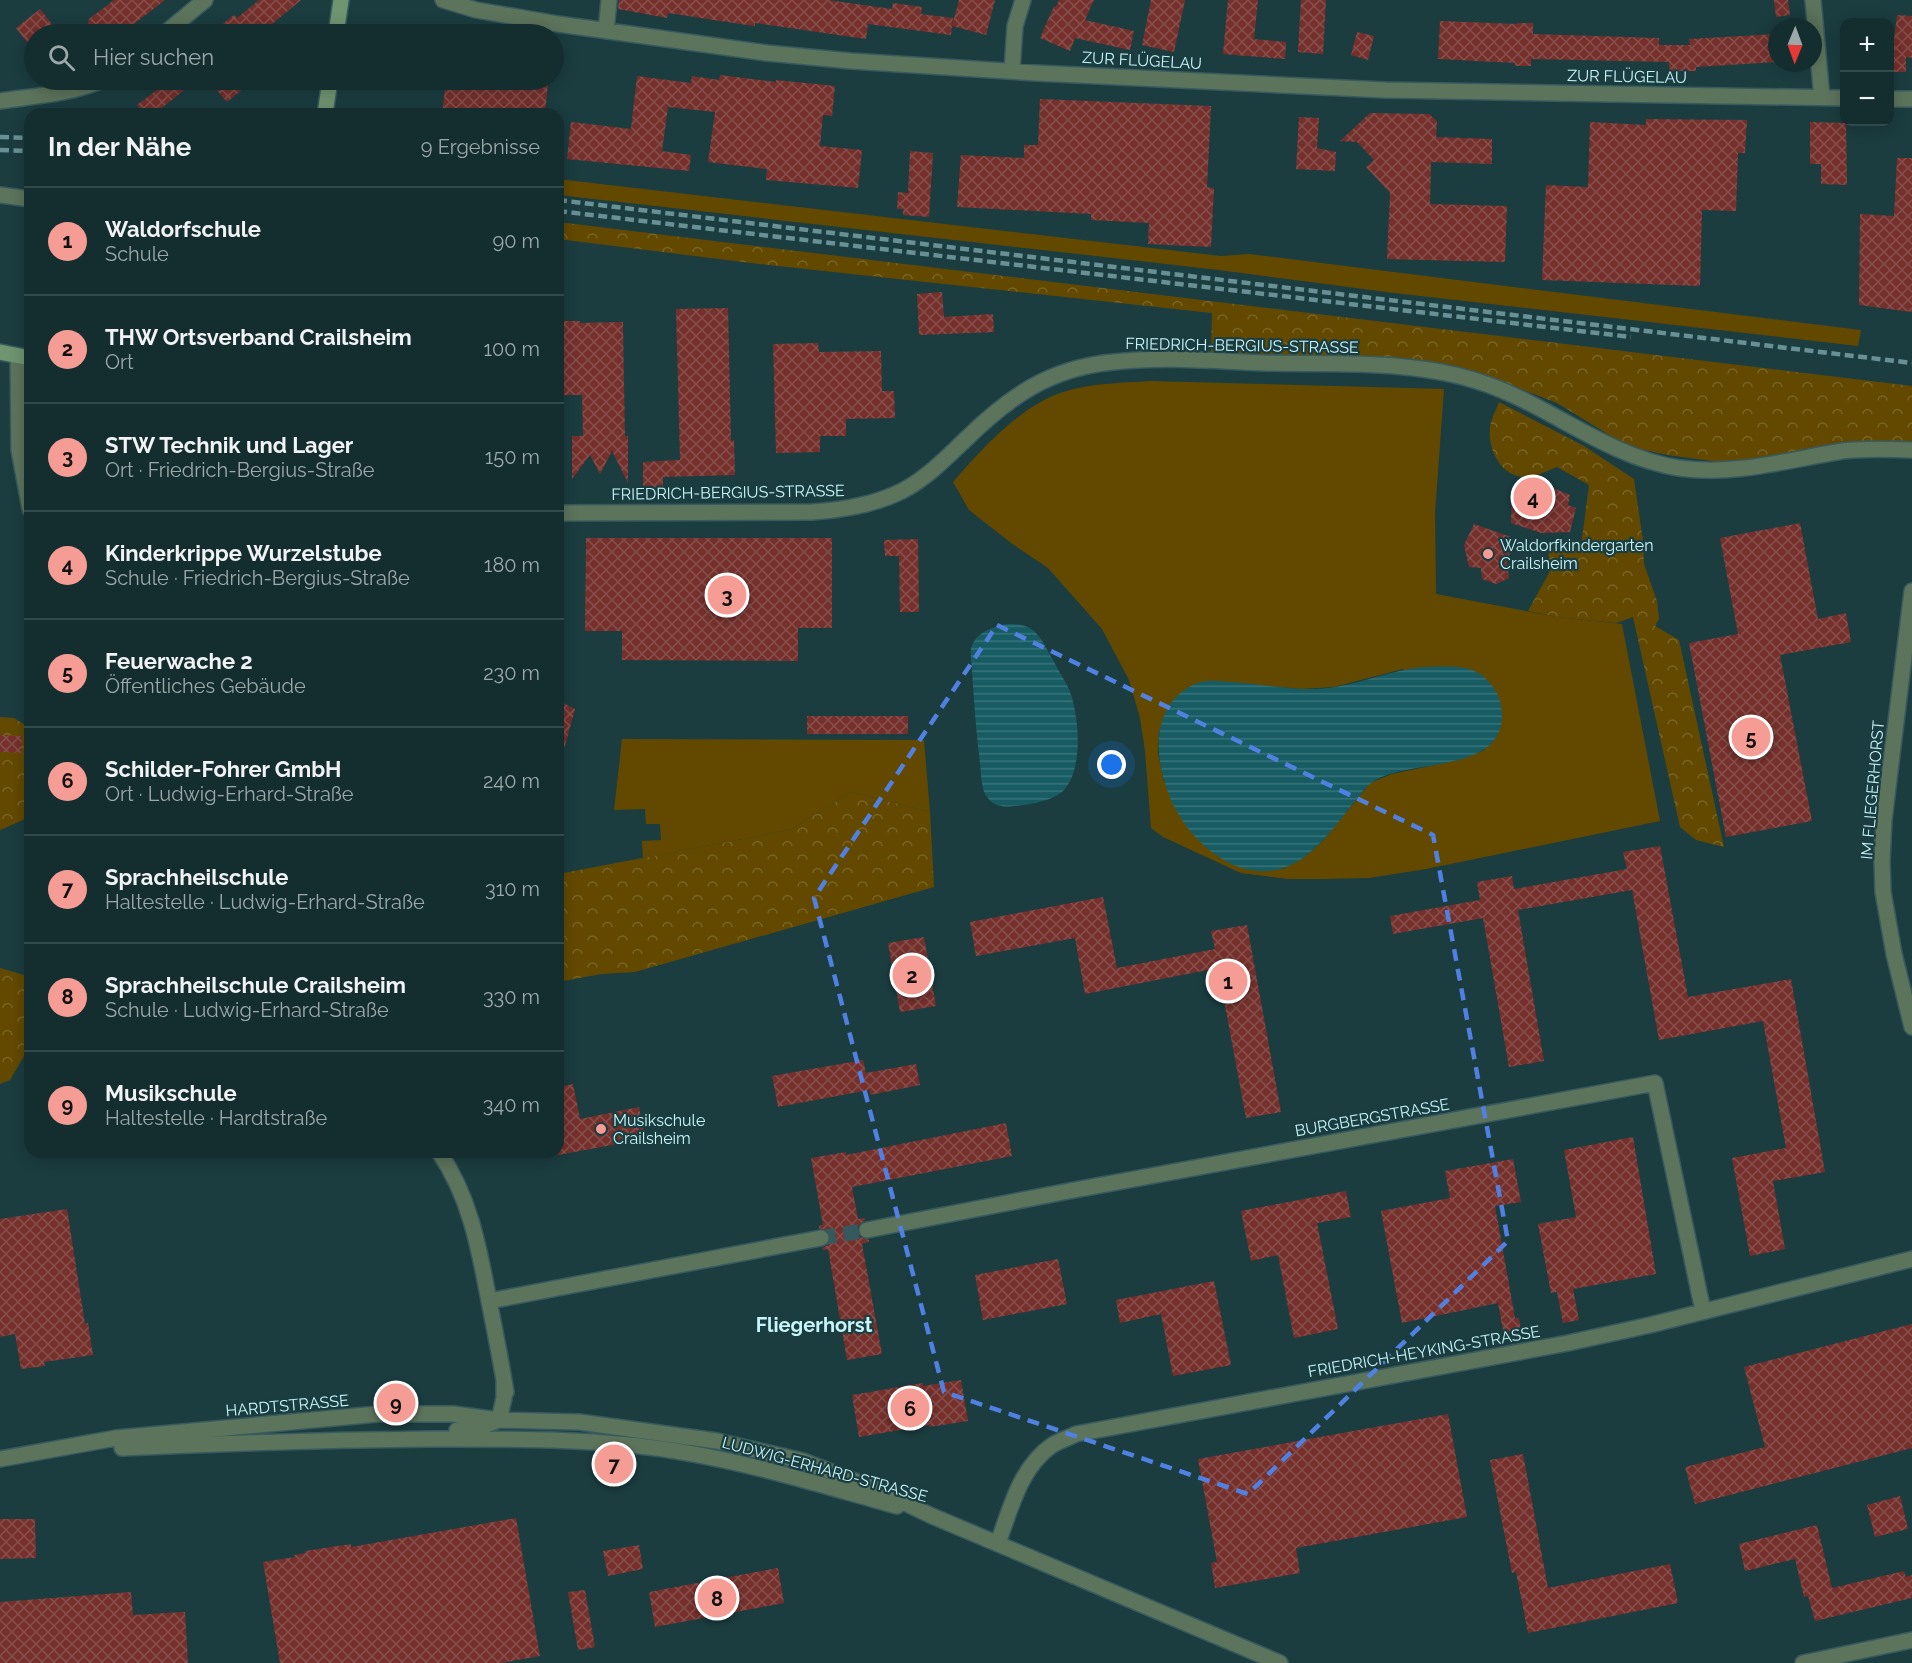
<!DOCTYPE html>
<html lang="de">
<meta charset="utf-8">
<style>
:root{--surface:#142e30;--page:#213a3c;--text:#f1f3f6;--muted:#9da8ab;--line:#334a4c;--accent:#f59c94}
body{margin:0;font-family:Raleway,sans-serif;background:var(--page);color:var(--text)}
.controls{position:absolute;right:18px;top:18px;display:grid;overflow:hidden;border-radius:12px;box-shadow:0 3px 15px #0003}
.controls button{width:54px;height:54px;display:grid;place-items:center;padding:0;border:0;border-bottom:2px solid var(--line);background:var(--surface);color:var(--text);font:30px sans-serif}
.compass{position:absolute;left:1768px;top:18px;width:54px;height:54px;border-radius:50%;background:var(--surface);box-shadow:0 3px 15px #0003;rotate:181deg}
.you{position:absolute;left:1112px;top:765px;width:21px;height:21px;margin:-15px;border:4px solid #fff;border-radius:50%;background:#1a73e8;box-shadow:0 0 0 9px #1a73e833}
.badge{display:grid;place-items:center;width:39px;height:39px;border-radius:50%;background:var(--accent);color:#111;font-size:20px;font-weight:700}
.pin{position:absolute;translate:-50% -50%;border:3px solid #fff;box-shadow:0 2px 6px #0006}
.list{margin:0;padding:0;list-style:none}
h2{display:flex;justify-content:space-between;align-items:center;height:78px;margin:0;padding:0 24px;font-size:26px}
h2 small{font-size:20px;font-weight:400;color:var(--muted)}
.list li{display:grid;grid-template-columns:39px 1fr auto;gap:18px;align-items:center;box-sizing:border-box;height:108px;padding:0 24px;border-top:2px solid var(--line)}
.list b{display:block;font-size:22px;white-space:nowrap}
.list p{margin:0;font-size:20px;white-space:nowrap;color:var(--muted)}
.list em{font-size:20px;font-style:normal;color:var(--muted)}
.icon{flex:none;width:33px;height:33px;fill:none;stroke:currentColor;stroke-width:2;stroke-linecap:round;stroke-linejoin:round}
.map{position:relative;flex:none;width:1912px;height:1663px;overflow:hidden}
.search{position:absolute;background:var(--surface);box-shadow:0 3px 15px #0003;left:24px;top:24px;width:540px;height:66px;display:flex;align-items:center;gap:15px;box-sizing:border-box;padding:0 21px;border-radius:33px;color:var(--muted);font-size:22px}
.panel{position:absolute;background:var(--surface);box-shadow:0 3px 15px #0003;left:24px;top:108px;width:540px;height:1050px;border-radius:18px}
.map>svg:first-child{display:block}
.green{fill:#634900;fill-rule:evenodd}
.forest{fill:url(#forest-crowns)}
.water{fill:url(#water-rules)}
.building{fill:url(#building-cross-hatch)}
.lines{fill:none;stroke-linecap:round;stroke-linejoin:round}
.minor-tunnel{stroke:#35595c;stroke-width:15;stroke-dasharray:15 8;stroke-linecap:butt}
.minor-casing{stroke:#365a5e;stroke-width:18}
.secondary-casing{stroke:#365a5e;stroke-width:18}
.minor{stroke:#5c735c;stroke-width:15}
.secondary{stroke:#6f9470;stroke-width:15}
.rail{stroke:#699195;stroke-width:4.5;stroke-dasharray:9 4.5;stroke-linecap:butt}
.marked{fill:none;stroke:#5080e2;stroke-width:4.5;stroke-dasharray:12 8;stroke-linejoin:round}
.poi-dot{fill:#f59c94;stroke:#1b3d40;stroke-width:2}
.labels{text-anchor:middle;stroke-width:4.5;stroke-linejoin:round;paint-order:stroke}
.street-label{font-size:16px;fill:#c6f5fb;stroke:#1b3d40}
.poi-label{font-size:16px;fill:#c6f5fb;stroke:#1b3d40;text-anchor:start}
.quarter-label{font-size:20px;font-weight:bold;fill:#c6f5fb;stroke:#1b3d40}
</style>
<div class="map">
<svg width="1912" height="1663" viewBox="0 0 1912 1663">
<defs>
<pattern id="forest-crowns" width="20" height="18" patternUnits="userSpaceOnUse" patternTransform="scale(1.5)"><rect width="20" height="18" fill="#634900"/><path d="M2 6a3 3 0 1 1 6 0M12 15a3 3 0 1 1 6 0" fill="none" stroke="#786426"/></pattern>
<pattern id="water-rules" width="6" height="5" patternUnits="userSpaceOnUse" patternTransform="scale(1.5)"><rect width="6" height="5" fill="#185c63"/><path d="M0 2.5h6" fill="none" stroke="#38747a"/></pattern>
<pattern id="building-cross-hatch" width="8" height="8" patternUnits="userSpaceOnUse" patternTransform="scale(1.5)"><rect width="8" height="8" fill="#75302c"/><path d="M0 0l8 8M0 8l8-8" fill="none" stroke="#874f4c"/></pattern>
</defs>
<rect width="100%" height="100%" fill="#1b3d40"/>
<path class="green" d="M558,179l663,77 28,-2 612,76 -3,16 -464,-53 -175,-23 -661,-75z
M1150,381l294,8 -9,124 1,81 121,23 65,7 38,197 -234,48 -57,9 -46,1h-34l-48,-6 -78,-36 -12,-9 -6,-77 -5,-33 -11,-38 -27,-51 -54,-61 -37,-25 -42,-33 -16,-28c29,-33 67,-76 110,-90 28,-9 59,-9 87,-11zM1403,669l82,81 -27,10 -66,14 -22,9 -48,59 -19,16 -21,11 -118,-87 -6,-29 1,-22 58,-50 85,8 32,-2z
M622,739l302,1 6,72 -79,-20 -61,38 -147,28 -1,-17 19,-1 -1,-16h-14l-1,-15 -31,1z"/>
<path class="forest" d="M558,222l1354,164v57h-73l-55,13 -48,5h-24l-45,-6 -40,-9 -70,-43 -65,-25 -114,-20 -167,-5 1,-40 -453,-49 -201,-25z
M1499,402l85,44 50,33 9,62 1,23 13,37 2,18 -4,7 24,14 45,207 -28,-7 -16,-13 -47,-210 -17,6 -59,-6 -29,-6 22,-40 -2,-23 33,-2 8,-61 -32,-18c-9,3 -22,11 -32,10 -23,0 -37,-26 -35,-48 0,-9 6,-18 9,-27z
M0,717l14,1 16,10v89l-30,13z
M851,792l79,20 4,75 -299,85 -34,2 -43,8v-108l232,-44z
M0,968l24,7 2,3 2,71 -18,31 -10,4z"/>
<path class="water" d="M1007,624c10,0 17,0 26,6 9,8 14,20 20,30 5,10 11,19 16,29 10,25 15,79 -5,101 -10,11 -36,15 -51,16 -11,2 -22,-1 -28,-12 -4,-9 -4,-21 -5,-31 -4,-31 -6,-61 -8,-92 0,-6 -2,-16 -1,-22 4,-17 22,-22 36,-25z
M1423,667c19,0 46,-4 61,10 12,11 18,23 18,40 -2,59 -99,40 -132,67 -6,4 -10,12 -15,17 -16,20 -31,42 -52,57 -54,38 -115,-13 -134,-63 -12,-31 -18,-72 7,-98 5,-5 13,-11 19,-13 10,-5 25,-3 36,-2 34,2 69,11 104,5 30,-5 58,-17 88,-20z"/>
<path class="building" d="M114,0h51l-44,34h-35l3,-15z
M259,0h42l-41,34 -5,-7 -6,5 2,2h-41l24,-19 3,3z
M619,0h209l64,9 1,-6 29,4 -1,7 32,4 -2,17 -83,-11 -2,15 -111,-16v3l-8,-1 -79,-12 -1,5 -49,-9z
M959,0h36l-9,35 -34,-9z
M1059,0h35l-9,20 49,11 -4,19 -55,-12 -5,13 -30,-13 14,-32 2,1z
M1151,0h34l-11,52 -32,-7z
M1228,0h30l-4,39 32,3 -1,17 -62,-5z
M1301,0h25l-3,54 -25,-2z
M1774,0h14l2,15 -14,2z
M40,9l14,18 -10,7h-10v17l-18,-23z
M1897,15l15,1v42l-6,-1v15h-16v-24h3z
M1440,21l77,3v-1h16v11l126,4v7h31l-1,-6 88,-5v28l-81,5v4h-27v-9l-138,-3v7h-16v-3l-77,-4z
M1357,32l17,4 -6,24 -17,-5z
M720,75l56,7v-2l59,6 -3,30 -9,-1 -3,31 42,4 -4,38 -92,-8 1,-11 -59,-7 7,-50 -47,-5 -6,44 29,4 -2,16 -122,-12 4,-37 60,7 6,-53 54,7 1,-7 27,4z
M170,80h27l-43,34h-9l-8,-9z
M208,80h46l-27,22z
M446,80h64l38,4 -3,30h-103z
M1040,99l171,7 -4,81 7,1 -3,59 -63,-3 1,-21 -58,-3v-6l-134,-7 4,-52 63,3v-13h14z
M1370,113l59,1 8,7 -1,16 56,2v25l-61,-2 -1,42 77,2 -2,56 -118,-3 3,-66 -24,-26 8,-7 -17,-18 -17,-1z
M1299,117l20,1 -2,30 19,4 -1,19 -39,-2z
M1646,119l101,1 -2,33h-7l-2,58 -34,-1 -2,76 -158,-6 4,-95 42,2 2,-65 56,3z
M1810,122l36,1 1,62 -26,-1v-20h-11z
M910,151l23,2 -4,64 -26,-2v-6h-6l1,-17 10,1z
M1897,158h15v154l-53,-7 1,-91 34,2z
M942,292l2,25 49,-3 1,18 -75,3 -2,-41z
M728,308l3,133 3,-1 1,35 -72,2v14h-20v-29l37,-2 -4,-151z
M558,321h22v2l43,-1 2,114h3v47l-16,-32 -12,23 -10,-19 -18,24v-43h11l-1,-41h-24z
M818,343l1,9 62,-1 1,40h12l1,27 -49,1v17h-26v16l-44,1 -3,-109z
M1522,484l26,2 22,9 -2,10 8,3 -6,24 -29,1 -30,-10 1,-31 9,1z
M1800,523l18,96 28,-6 5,29 -71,13 32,166 -86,16 -37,-194 49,-9 -18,-96z
M1474,524l40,14 -7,25 2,15 -13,6 -14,-5 -1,-11 -12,-1 -5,-22z
M586,538h246v90h-34v33l-176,-1v-29h-37z
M918,539l1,73h-19l-1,-56h-14l-1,-16z
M558,700l17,9 -12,44h-5z
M807,716h101v18h-101z
M0,735l22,1 -1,17 -21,-1z
M1660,846l28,151 103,-18 34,193 -52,9 12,68 -35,7 -18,-98 54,-10 -23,-127 -104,19 -27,-150 -114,20 26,151 -35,6 -26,-149 -90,16 -3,-18 90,-16 -3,-18 35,-6 2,13 113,-20 -4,-17z
M1103,897l14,71 98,-19 -4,-18 36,-6 34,187 -35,6 -28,-150 -133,26 -10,-56 -99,18 -6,-34z
M924,937l12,69 -36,6 -12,-69z
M863,1060l3,13 50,-9 4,21 -50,10 -1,-5 -91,17 -6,-31z
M573,1084l7,35 59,-12 6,32 -87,16v-68z
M1006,1123l6,33 -160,31 6,32 7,-1v2l-7,6 -1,5 3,6 9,3v2l-7,2 20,110 -35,6 -19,-111 -5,1 -1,-2 6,-3 3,-8 -3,-6 -9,-3v-3h4l-12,-67 35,-6v3z
M1633,1137l23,137 -83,15 6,31 -16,3 -6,-31 -6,1 -13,-69 38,-7 -12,-67z
M1513,1159l8,43 -26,4 20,112h4l2,15 -17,3 -6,-33 -96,20 -21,-112 69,-13 -5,-27z
M1346,1191l5,26 -34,6 21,106 -44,9 -16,-83 -27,6 -10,-50z
M67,1209l18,115 3,-1 5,32 -49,7 1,4 -24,3 -6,-35 -15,3v-118z
M1058,1259l9,45 -84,16 -8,-45z
M1214,1281l17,84 -58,11 -12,-62 -41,9 -4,-23z
M1912,1324v124l-217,56 -10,-37 80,-20 -21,-80z
M961,1380l7,41 -39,6v-2l-70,12 -7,-42 71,-12v3z
M1448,1414l19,103 -171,31 4,25 -85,15 -4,-25 6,-1 -19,-103z
M1523,1454l25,134 122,-24 8,39 -150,30 -12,-61 -4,1 -22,-113z
M1900,1496l8,33 -33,8 -8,-32z
M516,1518l24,138 -39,7h-221l-17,-101 32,-5 -1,-2 12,-2 -1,-2 46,-7v3z
M0,1519h35l1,39 -36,1z
M1817,1525l15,63 72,-17 2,6 6,-2v23l-97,23 -7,-25 -4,1 -9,-38 -50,12 -6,-27z
M639,1545l4,24 -35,7 -5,-25z
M778,1568l6,35 -129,24 -6,-35z
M585,1590l10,57 -17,3 -10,-58z
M131,1592l2,23 52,-3 3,51h-188v-61z"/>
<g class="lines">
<path class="minor-tunnel" d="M821,1238l46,-8"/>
<g class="minor-casing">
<path id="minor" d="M443,0l33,10 82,14 209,29 84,8 185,12 349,17 459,8
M1813,0l9,98
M606,31l3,-31
M164,34l41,-34
M1012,71l3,-45 8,-26
M1890,99h22
M0,101c35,-5 71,-7 103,-21
M0,195l30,4
M18,356l1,94 11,59
M558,513l254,-1c32,-2 62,-7 90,-21 25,-13 44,-33 64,-52 44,-43 84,-71 147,-77 50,-6 102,-1 152,1 72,2 152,-4 221,21 66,23 122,73 193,84 55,8 109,-8 163,-17 23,-3 47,-2 70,-1
M1912,591l-28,229 -2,40 1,32 11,62 18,73
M439,1152c31,45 40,96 50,149 6,30 12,61 17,91
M867,1230l202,-39 586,-108 48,228
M489,1301l332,-63
M457,1430l18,-1 24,-9 5,-22v-15
M122,1448c103,-5 206,-8 309,-9 82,0 165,-1 245,12 76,12 148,35 221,55
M0,1459l116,-21 262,-24h75l46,6 80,2 138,19 86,20 75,29 54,26 348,147
M998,1543c12,-33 22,-75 53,-97 7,-5 17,-8 25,-12l492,-91 82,-18 262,-66
M1803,1663l109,-23"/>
</g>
<g class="secondary-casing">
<path id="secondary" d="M336,34l5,-34
M325,114l5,-34
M0,352l30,6"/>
</g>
<use href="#minor" class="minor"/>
<use href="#secondary" class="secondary"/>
<path class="rail" d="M0,137l30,1
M0,150l30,1
M558,200l1354,163
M558,211l1073,126"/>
</g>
<path class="marked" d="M997,625l436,210 75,406 -260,253 -304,-102 -130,-494z"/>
<g class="poi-dot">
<circle cx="1488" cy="554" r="6"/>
<circle cx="601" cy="1129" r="6"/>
</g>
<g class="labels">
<g class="street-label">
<text transform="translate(1142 60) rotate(3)" y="6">ZUR FLÜGELAU</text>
<text transform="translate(1627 76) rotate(1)" y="6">ZUR FLÜGELAU</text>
<text transform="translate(1242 345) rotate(1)" y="6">FRIEDRICH-BERGIUS-STRASSE</text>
<text transform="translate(728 492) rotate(-1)" y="6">FRIEDRICH-BERGIUS-STRASSE</text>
<text transform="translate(1872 790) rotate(-85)" y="6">IM FLIEGERHORST</text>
<text transform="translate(1372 1117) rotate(-10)" y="6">BURGBERGSTRASSE</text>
<text transform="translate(1424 1351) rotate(-10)" y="6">FRIEDRICH-HEYKING-STRASSE</text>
<text transform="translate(287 1405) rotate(-5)" y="6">HARDTSTRASSE</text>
<text transform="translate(825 1469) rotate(15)" y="6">LUDWIG-ERHARD-STRASSE</text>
</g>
<g class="poi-label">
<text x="1500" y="551">Waldorfkindergarten<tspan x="1500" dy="18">Crailsheim</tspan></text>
<text x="613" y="1126">Musikschule<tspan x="613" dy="18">Crailsheim</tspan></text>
</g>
<g class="quarter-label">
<text x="814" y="1332">Fliegerhorst</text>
</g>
</g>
</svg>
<div class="controls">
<button>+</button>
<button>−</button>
</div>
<svg class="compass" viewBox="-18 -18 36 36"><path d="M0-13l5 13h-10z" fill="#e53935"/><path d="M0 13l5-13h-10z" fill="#9da8ab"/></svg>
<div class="you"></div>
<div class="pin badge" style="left:1228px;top:981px">1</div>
<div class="pin badge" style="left:912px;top:975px">2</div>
<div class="pin badge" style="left:727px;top:595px">3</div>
<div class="pin badge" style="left:1533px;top:497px">4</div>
<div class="pin badge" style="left:1751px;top:737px">5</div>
<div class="pin badge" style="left:910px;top:1408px">6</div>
<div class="pin badge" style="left:614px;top:1464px">7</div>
<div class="pin badge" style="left:717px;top:1598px">8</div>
<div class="pin badge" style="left:396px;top:1403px">9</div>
<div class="search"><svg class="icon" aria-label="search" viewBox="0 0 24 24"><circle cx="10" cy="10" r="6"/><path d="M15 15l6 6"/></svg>Hier suchen</div>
<section class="panel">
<h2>In der Nähe<small>9 Ergebnisse</small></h2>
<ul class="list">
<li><span class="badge">1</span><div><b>Waldorfschule</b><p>Schule</p></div><em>90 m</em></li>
<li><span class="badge">2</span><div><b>THW Ortsverband Crailsheim</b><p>Ort</p></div><em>100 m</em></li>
<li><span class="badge">3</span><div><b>STW Technik und Lager</b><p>Ort · Friedrich-Bergius-Straße</p></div><em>150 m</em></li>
<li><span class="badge">4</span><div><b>Kinderkrippe Wurzelstube</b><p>Schule · Friedrich-Bergius-Straße</p></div><em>180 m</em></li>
<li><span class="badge">5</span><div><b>Feuerwache 2</b><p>Öffentliches Gebäude</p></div><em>230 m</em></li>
<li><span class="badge">6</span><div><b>Schilder-Fohrer GmbH</b><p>Ort · Ludwig-Erhard-Straße</p></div><em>240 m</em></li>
<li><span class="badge">7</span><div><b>Sprachheilschule</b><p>Haltestelle · Ludwig-Erhard-Straße</p></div><em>310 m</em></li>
<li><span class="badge">8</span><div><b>Sprachheilschule Crailsheim</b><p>Schule · Ludwig-Erhard-Straße</p></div><em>330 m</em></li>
<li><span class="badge">9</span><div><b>Musikschule</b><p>Haltestelle · Hardtstraße</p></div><em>340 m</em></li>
</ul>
</section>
</div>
